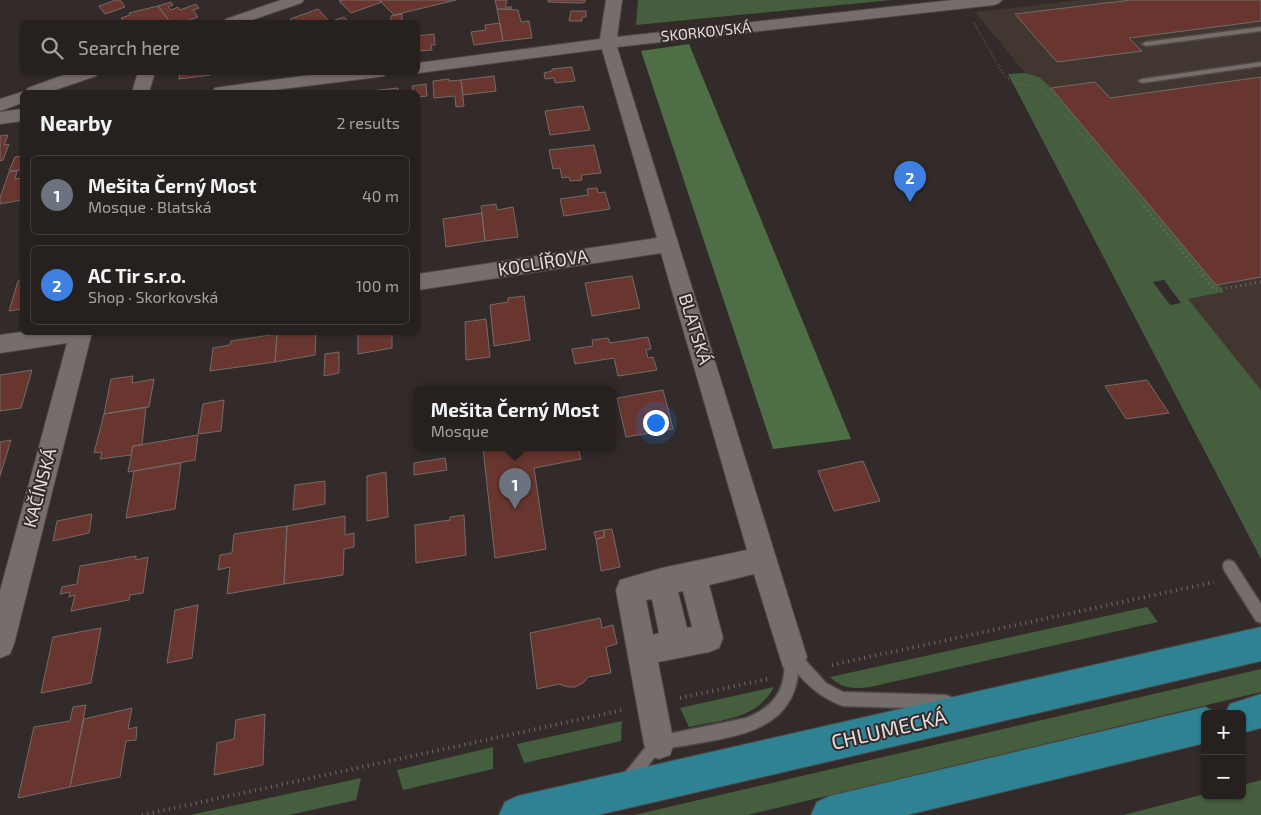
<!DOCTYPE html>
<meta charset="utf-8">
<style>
:root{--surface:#26201f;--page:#322d2c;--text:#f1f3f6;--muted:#a4a3a4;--line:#423e3d;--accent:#8abafc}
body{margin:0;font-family:"Exo 2",sans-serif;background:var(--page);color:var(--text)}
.controls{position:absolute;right:15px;bottom:15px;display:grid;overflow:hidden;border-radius:8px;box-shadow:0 1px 4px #0004}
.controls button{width:45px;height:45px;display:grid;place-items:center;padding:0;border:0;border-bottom:1px solid var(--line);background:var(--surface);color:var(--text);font:25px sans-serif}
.you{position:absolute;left:655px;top:422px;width:18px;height:18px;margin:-12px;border:4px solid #fff;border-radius:50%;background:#1a73e8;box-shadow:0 0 0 8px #1a73e833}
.badge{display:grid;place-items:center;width:32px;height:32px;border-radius:50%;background:var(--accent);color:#fff;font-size:16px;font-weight:700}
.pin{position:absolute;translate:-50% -41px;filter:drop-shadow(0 1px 2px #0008)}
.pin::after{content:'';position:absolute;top:26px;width:18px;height:15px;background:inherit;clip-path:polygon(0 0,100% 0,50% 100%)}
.popup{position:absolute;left:414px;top:386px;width:202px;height:65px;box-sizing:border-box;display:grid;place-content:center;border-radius:8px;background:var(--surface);filter:drop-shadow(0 1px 4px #0005);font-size:16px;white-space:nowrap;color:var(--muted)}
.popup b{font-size:19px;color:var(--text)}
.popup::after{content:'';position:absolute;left:50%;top:100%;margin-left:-10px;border:10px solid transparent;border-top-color:var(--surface)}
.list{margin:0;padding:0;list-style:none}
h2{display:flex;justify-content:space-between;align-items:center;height:65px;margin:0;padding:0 20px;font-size:21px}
h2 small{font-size:16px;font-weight:400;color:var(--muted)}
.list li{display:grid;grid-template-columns:32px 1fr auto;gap:15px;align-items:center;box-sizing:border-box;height:80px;margin:0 10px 10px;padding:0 10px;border:1px solid var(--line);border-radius:8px}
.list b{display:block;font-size:19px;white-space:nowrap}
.list p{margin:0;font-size:16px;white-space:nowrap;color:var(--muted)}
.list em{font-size:16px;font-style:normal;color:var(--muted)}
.icon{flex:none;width:28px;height:28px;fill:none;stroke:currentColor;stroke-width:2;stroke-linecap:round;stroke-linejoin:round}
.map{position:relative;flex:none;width:1261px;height:815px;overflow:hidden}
.search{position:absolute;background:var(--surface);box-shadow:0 1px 4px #0004;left:20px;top:20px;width:400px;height:55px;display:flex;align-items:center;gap:12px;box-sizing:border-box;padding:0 18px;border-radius:8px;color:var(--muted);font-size:19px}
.panel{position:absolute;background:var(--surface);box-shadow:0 1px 4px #0004;left:20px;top:90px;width:400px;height:245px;border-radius:8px}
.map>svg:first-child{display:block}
.built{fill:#423630}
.green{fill:#455e3e;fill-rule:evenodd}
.forest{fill:#4e6e45}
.building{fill:#68362e;stroke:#736b69}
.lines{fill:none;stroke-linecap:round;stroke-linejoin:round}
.lane-casing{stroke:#4e4946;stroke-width:3}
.street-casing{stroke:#4e4946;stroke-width:2}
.primary-casing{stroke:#4e4946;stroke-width:2}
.path-far2{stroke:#706a68;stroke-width:2.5;stroke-dasharray:0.5 2.5;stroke-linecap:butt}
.path-far1{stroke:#706a68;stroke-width:3;stroke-dasharray:1 4;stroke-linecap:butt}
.path{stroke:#706a68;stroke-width:4;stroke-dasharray:1 4.5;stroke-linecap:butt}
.lane{fill:#766e6b;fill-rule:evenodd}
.street{fill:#766e6b;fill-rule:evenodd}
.primary{fill:#2f8294;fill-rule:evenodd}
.labels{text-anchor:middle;stroke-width:4;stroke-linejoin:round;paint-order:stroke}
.far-street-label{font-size:15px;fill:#e3dedd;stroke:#322b29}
.street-label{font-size:18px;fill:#e3dedd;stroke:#322b29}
.near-street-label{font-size:21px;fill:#e3dedd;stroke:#322b29}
</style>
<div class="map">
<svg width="1261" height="815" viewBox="0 0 1261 815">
<rect width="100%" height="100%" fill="#322b29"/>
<path class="built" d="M1081,0h180v390l-74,-91 36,-7 -184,-215 -14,-4 -50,-61z"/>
<path class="green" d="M638,0h254l-256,25z
M1025,73l14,4 12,11 173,204 -36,7 73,91v169l-253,-485zM1164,280l17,23 -11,2 -17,-23z
M1147,607l11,15 -288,65c-16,2 -28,2 -40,-10z
M1261,669v23l-514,123h-113z
M774,687c-18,33 -51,32 -85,40l-9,-19z
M622,721l-1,20 -97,22 -7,-19z
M493,747v22l-90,21 -6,-20z
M361,778l-5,22 -67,15h-99z
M1261,780v35h-138l82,-21v2h37v-11z"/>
<path class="forest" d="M689,44l162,395 -78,10 -132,-398z"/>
<path class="building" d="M116,0h4l5,7 -20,7 -6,-8z
M343,0h36l3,2 -31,11 -12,-12z
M379,0h77l-62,15z
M495,0h12l-2,7h7l-1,2h-14z
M548,0h37v2l-4,1 -33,-1z
M1131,0h130v21l-132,17 13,13 -85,11 -42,-48z
M171,2l2,3 -5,2 3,3 7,-3 2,3 16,-6 3,4 -6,2 5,7 -15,5h-13l-12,-16z
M158,6l12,16h-46l-3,-4 9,-3 -1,-2z
M318,9l10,11 -7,2h-28l-3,-3z
M497,9l21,1 3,12 8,-1 3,17 -29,3z
M571,11h15v6h-4v4h-13z
M402,14v8h-11v-6z
M344,17l5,5h-20z
M500,23l3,18 -29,4 -3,-13 15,-2 -1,-5z
M434,34l1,11h-4l1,5 -14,1v-15z
M572,67l3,14 -20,2 -1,-5 -9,1 -1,-6 8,-2v-2z
M180,72h31v3l-32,4z
M494,76l2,15 -33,4 -2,-15z
M1261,77v200l-45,8 -165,-197 44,-6 15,16z
M449,79v2l12,-1 3,26 -8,1 -1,-11 -21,2 -1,-17z
M426,84l1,12 -9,1v-5h-5l-1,-6z
M398,88v4h-28v-1z
M583,106l7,24 -40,5 -5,-24z
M8,135l-4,10 5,-1 -6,16 -3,1v-25z
M594,145l7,28 -20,2 1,5 -12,1 -1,-4 -7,1 -2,-10 -7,1 -4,-19z
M22,156v14l-13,1 6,-14z
M17,171l-2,8 7,-1v22l-22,4v-6l9,-26z
M597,188l1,5 7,-1 5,17 -46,7 -4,-17 28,-4 -1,-6z
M496,204l1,6 16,-3 5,30 -33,4 -4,-35z
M482,213l3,28 -39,6 -3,-28z
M632,276l8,32 -48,8 -7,-33z
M22,279v30l-13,2 9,-30z
M524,296l6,44 -36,6 -4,-41 18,-3v-4z
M486,319l4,38 -24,3 -1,-38z
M288,332h28l-1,23 -40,7 2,-28z
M358,332h37l-3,1v15l-34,6z
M277,334l-2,28 -65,9 3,-23 17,-3 1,-4z
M648,337l3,12 -5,1 2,8 5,-1 4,13 -39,6 -4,-18 -39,6 -3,-15 21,-3 -1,-6 16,-2 2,5z
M339,352v21l-15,3 1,-22z
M32,370l-11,38 -21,3v-36z
M133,376l-1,7 22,-4 -5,28 -45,7 7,-35z
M1147,380l22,33 -43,6 -21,-33z
M663,390l10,39 -47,8 -9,-39z
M224,400l-3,31 -23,3 5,-30z
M146,407l-4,38 -9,1 -2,9 -31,4 2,-7 -8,1 10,-39z
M198,435l-3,25 -67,12 5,-26z
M11,440l-11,36v-34z
M483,448h95l3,11 -47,9 12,81 -51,9z
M445,458l2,12 -33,5v-12z
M863,461l17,40 -46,10 -16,-40z
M181,463l-6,46 -49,9 8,-47z
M386,472l2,45 -21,4v-45z
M325,481v23l-32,6 2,-25z
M92,514l-3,19 -36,8 4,-20z
M464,515l2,40 -50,8 -1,-38 35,-5v-3z
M345,516v19l9,-2v14l-10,2 -1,26 -59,9 3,-58z
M287,526l-3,58 -57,10 3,-27 -12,3 2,-15 12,-2 2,-19z
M612,529l8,38 -19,4 -5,-32 8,-2v-7z
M604,530v7l-8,2 -2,-7z
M136,556v4l12,-3 -5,36 -13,2 -1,5 -58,11 4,-16 -6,2 1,-5 -10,2 2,-7 15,-3 3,-18z
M198,605l-6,53 -25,5 8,-53z
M600,618l2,10 11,-3 4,19 -11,3 5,26 -23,4 -5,6 -8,4h-7l-9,-3 -22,5 -7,-56z
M101,628l-10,55 -50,10 12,-56z
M86,705l-16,82 -52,11 16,-71 36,-6 3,-14z
M132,708l-4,21 9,-2 -1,13 -10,1 -6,36 -50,10 14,-68z
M265,714l-2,51 -49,10 3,-32 17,-4 2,-19z"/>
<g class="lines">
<g class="lane-casing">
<path id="lane" d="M1261,27v4l-115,15 -4,-2 4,-2z
M1261,62v4l-119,17 -4,-2 4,-2z
M1229,560l5,2 27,42v19l-5,-2 -32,-51 -1,-4 1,-4z
M793,650l5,2 28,31 17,9 103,3 5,2 2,5 -2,5 -5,2 -103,-3c-19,-7 -32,-17 -45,-32 -7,58 -63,62 -110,71 -7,2 -16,1 -23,4 -16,7 -21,32 -37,38l-5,-2 -2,-5 2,-5 22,-27 11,-10 12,-4 78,-16c18,-7 33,-18 37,-38 2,-9 1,-19 5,-28z"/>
</g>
<g class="street-casing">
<path id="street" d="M281,0h23l-3,3 -55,19h-22l2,-3z
M606,0h16l-5,37 336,-37h49l-3,3 -5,2 -377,42 190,610 -4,10 -10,4 -10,-4 -29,-93 -45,11 14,53 -4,10 -10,4 -51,10 16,82 -4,11 -11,4 -11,-4 -4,-11 -28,-154 4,-10 42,-12 85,-18 -86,-297 -243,37v-16l239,-36 -55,-189 -184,24 -2,-1h2v-9l182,-24zM683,591l9,36 -5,1 -9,-36zM652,599l7,34 -6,2 -7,-35z
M72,72h26l-2,4 -47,16h-24l3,-4z
M138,72h17l-6,20h-17z
M334,72h52l-2,4 -6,1 -120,15h-46l3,-4 6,-1z
M22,92h3h-3v11l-22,8v-12z
M22,109v12l-22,3v-12z
M22,332h70l-78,312 -4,10 -10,4v-67l67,-248 -67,10v-18z"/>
</g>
<g class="primary-casing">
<path id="primary" d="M1261,627v34l-663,154h-99l6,-13 13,-6z
M1261,694v34l-19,5v-19h-17l5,-10z
M1205,707l13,7h-13v29l-298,72h-96l6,-13 13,-6z"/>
</g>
<path class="path-far2" d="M974,23l31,54 16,8h18l106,123"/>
<path class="path-far1" d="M1144,207l71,83 46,-8"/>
<path class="path" d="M832,665l382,-83
M680,698l87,-19
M142,815l481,-105"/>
<use href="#lane" class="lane"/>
<use href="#street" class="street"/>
<use href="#primary" class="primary"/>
</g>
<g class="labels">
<g class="far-street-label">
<text transform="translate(706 32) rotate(-6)" y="5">SKORKOVSKÁ</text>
</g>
<g class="street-label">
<text transform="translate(543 263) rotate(-9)" y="6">KOCLÍŘOVA</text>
<text transform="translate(695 329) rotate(73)" y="6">BLATSKÁ</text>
<text transform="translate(40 488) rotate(-75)" y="6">KAČÍNSKÁ</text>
</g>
<g class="near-street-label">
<text transform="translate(889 730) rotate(-13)" y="7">CHLUMECKÁ</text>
</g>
</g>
</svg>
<div class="controls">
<button>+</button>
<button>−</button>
</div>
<div class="you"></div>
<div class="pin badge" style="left:515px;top:509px;background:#6b7280">1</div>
<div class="popup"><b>Mešita Černý Most</b>Mosque</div>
<div class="pin badge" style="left:910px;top:202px;background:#3f7fe0">2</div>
<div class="search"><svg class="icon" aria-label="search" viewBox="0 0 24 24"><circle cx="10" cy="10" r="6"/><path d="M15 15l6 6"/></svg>Search here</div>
<section class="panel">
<h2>Nearby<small>2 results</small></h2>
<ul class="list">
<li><span class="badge" style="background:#6b7280">1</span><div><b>Mešita Černý Most</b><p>Mosque · Blatská</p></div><em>40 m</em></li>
<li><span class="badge" style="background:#3f7fe0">2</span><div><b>AC Tir s.r.o.</b><p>Shop · Skorkovská</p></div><em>100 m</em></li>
</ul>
</section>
</div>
